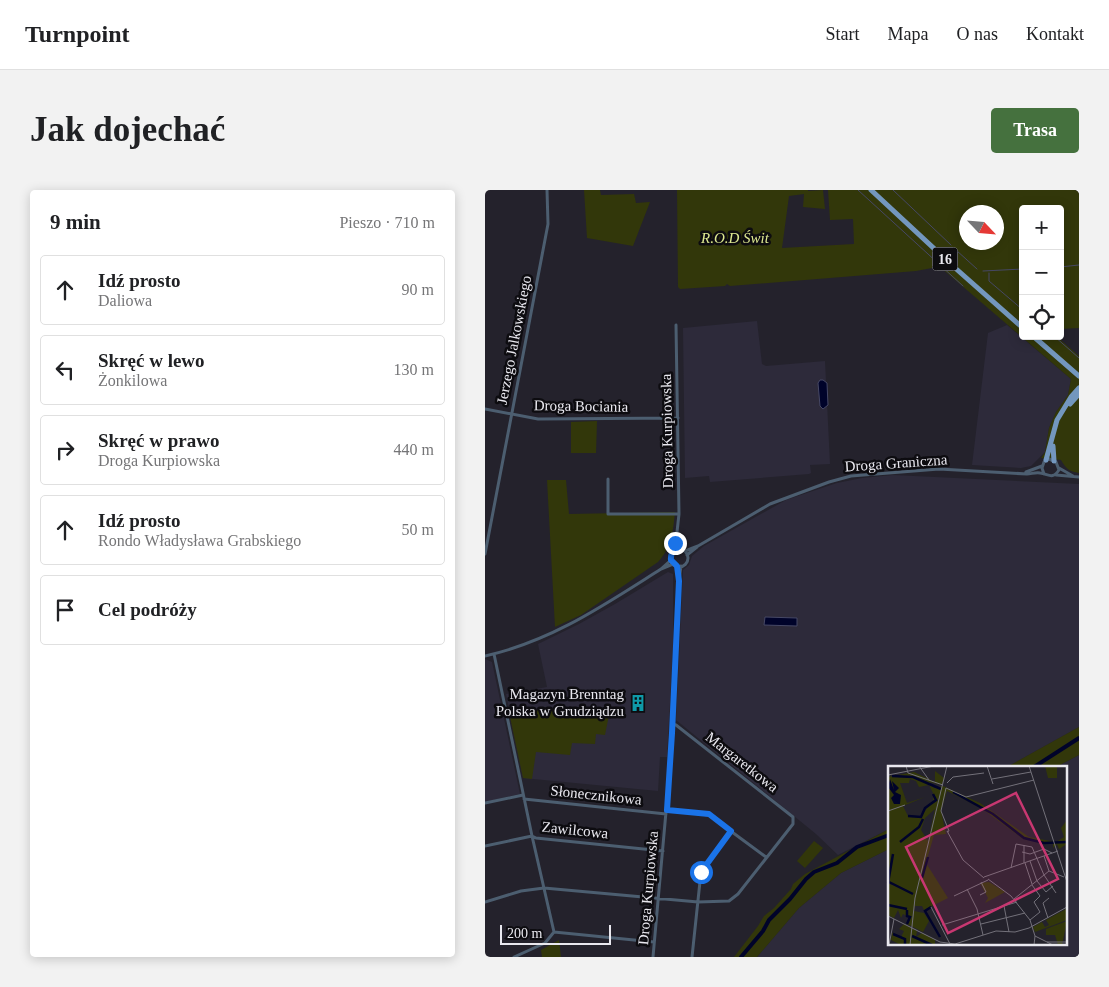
<!DOCTYPE html>
<html lang="pl">
<meta charset="utf-8">
<style>
:root{--surface:#fff;--page:#f2f2f2;--text:#202124;--muted:#757577;--line:#e0e0e0;--accent:#45713e}
body{margin:0;font-family:"Times New Roman",serif;background:var(--page);color:var(--text)}
.controls{position:absolute;right:15px;top:15px;display:grid;overflow:hidden;border-radius:5px;box-shadow:0 2px 12px #0003}
.controls button{width:45px;height:45px;display:grid;place-items:center;padding:0;border:0;border-bottom:1px solid var(--line);background:var(--surface);color:var(--text);font:25px sans-serif}
.compass{position:absolute;left:474px;top:15px;width:45px;height:45px;border-radius:50%;background:var(--surface);box-shadow:0 2px 12px #0003;rotate:116deg}
.scale{position:absolute;left:15px;bottom:12px;width:111px;box-sizing:border-box;padding-left:5px;border:2px solid #e9e8ef;border-top:0;font-size:14px;line-height:18px;white-space:nowrap;color:#e9e8ef;-webkit-text-stroke:4px #0d0c10;paint-order:stroke}
.stop{position:absolute;width:15px;height:15px;margin:-11px;border:4px solid #1a73e8;border-radius:50%;background:#fff}
.stop.end{background:#1a73e8;border-color:#fff;box-shadow:0 1px 5px #0008}
.list{margin:0;padding:0;list-style:none}
h2{display:flex;justify-content:space-between;align-items:center;height:65px;margin:0;padding:0 20px;font-size:21px}
h2 small{font-size:16px;font-weight:400;color:var(--muted)}
.list li{display:grid;grid-template-columns:32px 1fr auto;gap:15px;align-items:center;box-sizing:border-box;height:70px;margin:0 10px 10px;padding:0 10px;border:1px solid var(--line);border-radius:5px}
.list b{display:block;font-size:19px;white-space:nowrap}
.list p{margin:0;font-size:16px;white-space:nowrap;color:var(--muted)}
.list em{font-size:16px;font-style:normal;color:var(--muted)}
.icon{flex:none;width:28px;height:28px;fill:none;stroke:currentColor;stroke-width:2;stroke-linecap:round;stroke-linejoin:round}
.map{position:relative;flex:none;width:594px;height:767px;overflow:hidden;border-radius:5px}
header{display:flex;align-items:center;gap:30px;box-sizing:border-box;height:70px;padding:0 25px;background:var(--surface);border-bottom:1px solid var(--line)}
header strong{font-size:24px}
nav{display:flex;gap:28px;margin-inline-start:auto;font-size:18px}
.intro{display:flex;align-items:center;justify-content:space-between;box-sizing:border-box;height:120px;padding:0 30px}
h1{margin:0;font-size:35px}
.button{padding:12px 22px;border-radius:5px;background:var(--accent);color:#fff;font-size:18px;font-weight:700}
main{display:flex;gap:30px;padding:0 30px}
aside{flex:1;background:var(--surface);border-radius:5px;box-shadow:0 2px 12px #0003}
.map>svg:first-child{display:block}
.built{fill:#2d2a3a}
.green{fill:#32370a;fill-rule:evenodd}
.water{fill:#00032a;stroke:#464865}
.lines{fill:none;stroke-linecap:round;stroke-linejoin:round}
.stream{stroke:#464865;stroke-width:1}
.canal{stroke:#00032a;stroke-width:4}
.minor{stroke:#4c5e70;stroke-width:3}
.primary{stroke:#7397be;stroke-width:5}
.route{stroke:#1a73e8;stroke-width:6}
.labels{text-anchor:middle;stroke-width:5;stroke-linejoin:round;paint-order:stroke}
.shield{fill:#0d0c10;stroke:#a7a6ac;stroke-width:1}
.shield-label{font-size:14px;font-weight:bold;fill:#e9e8ef}
.park-label{font-size:15px;font-style:italic;fill:#dde890;stroke:#0d0c10}
.street-label{font-size:15px;fill:#e9e8ef;stroke:#0d0c10}
.poi-label{font-size:15px;fill:#e9e8ef;stroke:#0d0c10;text-anchor:end}
.inset-river{fill:none;stroke:#00032a;stroke-width:2.5}
.inset-road{fill:none;stroke:#73717a;stroke-width:1}
.view{fill:#c83771;fill-opacity:0.15;stroke:#c83771;stroke-width:2.5}
.inset-edge{fill:none;stroke:#e9e8ef;stroke-width:2.5}
</style>
<header>
<strong>Turnpoint</strong>
<nav><a>Start</a><a>Mapa</a><a>O nas</a><a>Kontakt</a></nav>
</header>
<div class="intro"><h1>Jak dojechać</h1><a class="button">Trasa</a></div>
<main>
<aside>
<h2>9 min<small>Pieszo · 710 m</small></h2>
<ul class="list">
<li><svg class="icon" aria-label="ahead" viewBox="0 0 24 24"><path d="M12 20V5M6 11l6-6 6 6"/></svg><div><b>Idź prosto</b><p>Daliowa</p></div><em>90 m</em></li>
<li><svg class="icon" aria-label="left" viewBox="0 0 24 24"><path d="M17 20v-9H6M10 6l-5 5 5 5"/></svg><div><b>Skręć w lewo</b><p>Żonkilowa</p></div><em>130 m</em></li>
<li><svg class="icon" aria-label="right" viewBox="0 0 24 24"><path d="M7 20v-9h11M14 6l5 5-5 5"/></svg><div><b>Skręć w prawo</b><p>Droga Kurpiowska</p></div><em>440 m</em></li>
<li><svg class="icon" aria-label="ahead" viewBox="0 0 24 24"><path d="M12 20V5M6 11l6-6 6 6"/></svg><div><b>Idź prosto</b><p>Rondo Władysława Grabskiego</p></div><em>50 m</em></li>
<li><svg class="icon" aria-label="arrive" viewBox="0 0 24 24"><path d="M6 21V4h12l-3 4 3 4H6"/></svg><div><b>Cel podróży</b></div></li>
</ul>
</aside>
<div class="map">
<svg width="594" height="767" viewBox="0 0 594 767">
<rect width="100%" height="100%" fill="#24222c"/>
<path class="built" d="M272,131l5,43 4,2 59,-5 5,103 -20,1 1,8 -2,1 -99,8 -1,-6 -24,2 -2,-150z
M522,135l64,54 -3,16 -12,17 -7,16 -4,24 -14,14 -10,2 -49,-3 16,-132z
M408,285l186,9v243l-72,40h-118v62l-51,26 -22,-21 -140,-114 7,-150 6,-5 3,-9 12,-10 82,-46 51,-17 25,-5z
M183,382l5,2v75l-6,108h-7l-2,34 -135,-13 -17,-84 41,-7 -9,-43 41,-20 36,-20z
M0,469l7,3 28,132 -35,8z
M594,565v202h-322l42,-49 42,-35 48,-24v94h176v-176h-9z"/>
<path class="green" d="M99,0h16l1,5 33,-1 2,9 14,-1 -17,44 -46,-8z
M192,0h131v1l15,-1 2,19 -22,-2 1,-13 -15,2 -7,52 72,-4 -1,-25 -23,1 -2,-30h251v138l-19,1v-120h-37v127h33l23,20v117c-10,-2 -13,-4 -18,-13l-20,-2 4,-6 4,-24 7,-16 12,-17 3,-16 -138,-118 -1,7 -16,3 -186,15 -3,-2 -2,2 -45,3 -2,-2zM482,22h30v30h-30z
M112,231l-1,32h-25v-31z
M62,290h19l3,34 106,-2c-2,19 -3,35 -17,50l-77,53 -26,12z
M59,518l65,7 -4,20 -9,-1 -1,10 -23,-1 -2,12 -34,-3 -4,27 -9,-1 -13,-61z
M594,537v28l-23,12h-49z
M404,639v20l-48,24 -42,35 -42,49h-23l24,-31 6,-10 10,-8 17,-19 2,-5 12,-10z
M329,651l9,7 -18,20 -8,-7z
M74,750l2,17h-19l-1,-7z"/>
<path class="water" d="M335,190h3l4,3 1,22 -5,4 -3,-3 -2,-23z
M280,427l32,1v8l-33,-1z"/>
<g class="lines">
<path class="stream" d="M373,0l105,96
M408,0l58,55
M471,60l21,19
M575,77l19,-2
M498,81l40,-2
M504,83v8l34,29
M569,146l25,22"/>
<path class="canal" d="M549,577l45,-29
M256,767l22,-26 6,-11 21,-21 16,-20 8,-7 23,-9 20,-16 32,-12"/>
<path class="minor" d="M0,219l53,10 140,-1
M574,278l14,8
M541,282l16,-6
M571,285l23,2
M123,289v35h71
M192,347l2,12
M185 368a9 9 0 1 1 18 0a9 9 0 1 1-18 0Z
M190,360l4,-36 -3,-189
M200,361l13,-5 72,-42 59,-22 22,-6 88,-7 88,5c4,0 9,-2 13,-1 9,1 12,7 19,-3l-3,-8 -7,-3 -5,3 -2,6 2,6
M0,364l63,-330 -1,-34
M202,365l10,-8
M192,376l2,14
M176,379l10,-9
M9,464l38,182 22,96
M0,466c67,-15 119,-51 176,-87l12,-5
M39,609l142,15
M0,613l38,-8
M181,620l43,5 57,42
M0,656l47,-10 4,2 127,13
M0,712l36,-11 23,-3 154,14 31,-1 9,-7 55,-70v-7l-117,-92 -4,-1
M69,742l100,10
M29,767l31,-14 9,-11
M168,767l17,-190 9,-186 2,-15
M207,767l9,-85 30,-41"/>
<path class="primary" d="M386,0l83,77 69,61
M548,146l46,40
M585,214l9,-10
M568,256l1,15
M561,270l11,-40 14,-23 8,-9"/>
</g>
<g class="lines">
<path class="route" d="M190,353c-1,8 -5,11 -4,17l6,6 2,15 -7,152 -5,77 42,4 22,17 -30,41"/>
</g>
<defs>
<g id="building-bare" transform="scale(1.35)"><path d="M-4-6H4V6H1V3H-1V6H-4ZM-2.5-4.3h1.7v1.8h-1.7ZM.8-4.3h1.7v1.8H.8ZM-2.5-1h1.7V.8h-1.7ZM.8-1h1.7V.8H.8Z" fill="#0f9aa8" stroke="#0d0c10" stroke-width="2.5" paint-order="stroke"/></g>
</defs>
<g fill-rule="evenodd">
<use href="#building-bare" x="153" y="513"/>
</g>
<g class="labels">
<rect class="shield" x="447.5" y="57.5" width="25" height="23" rx="4"/>
<g class="shield-label">
<text x="460" y="74">16</text>
</g>
<g class="park-label">
<text x="250" y="53">R.O.D Świt</text>
</g>
<g class="street-label">
<text transform="translate(29 150) rotate(-79)" y="5">Jerzego Jalkowskiego</text>
<text transform="translate(96 216) rotate(1)" y="5">Droga Bociania</text>
<text transform="translate(182 241) rotate(-91)" y="5">Droga Kurpiowska</text>
<text transform="translate(411 273) rotate(-4)" y="5">Droga Graniczna</text>
<text transform="translate(257 572) rotate(38)" y="5">Margaretkowa</text>
<text transform="translate(111 605) rotate(6)" y="5">Słonecznikowa</text>
<text transform="translate(90 640) rotate(6)" y="5">Zawilcowa</text>
<text transform="translate(163 698) rotate(-85)" y="5">Droga Kurpiowska</text>
</g>
<g class="poi-label">
<text x="139" y="509">Magazyn Brenntag<tspan x="139" dy="17">Polska w Grudziądzu</tspan></text>
</g>
</g>
<g transform="translate(403 576)">
<rect width="179" height="179" fill="#24222c"/>
<path d="M157,0h12v12h-9zM47,5l9,7 -2,7 -12,-3 4,6 9,-2 37,17 49,34 27,5 8,-5 -3,-9 6,-8v24l-8,5 -2,-5 -4,4v-4l-30,-5 -42,-31 -34,-17 -6,20 5,23 -12,1 -8,28 22,35 -24,12 -2,-4h-7l-1,5 10,2 5,8 -6,11 -16,-8 2,-7 -6,-3 -2,4 -3,-8 -4,8 -6,-3 1,-31 8,2 -9,-4v-105l26,-5 21,10zM22,13l6,2 3,6 10,-2 4,8v8l-13,16 -12,-1 -5,-10 22,-9 -18,6 -7,-20h9zM47,43l-7,32 -7,-11 4,-12zM101,116l16,10 -20,11 3,-5 -8,-15zM178,143l1,11 -32,12 -2,-5 9,-5 3,5 4,-2 -3,-5zM179,155l-5,24h-4l-3,-10h-9v-6zM16,158l13,7 -1,6 6,-4 13,7v5h-34l-10,-5 1,-7 9,4 3,-6 -5,-2z" fill="#32370a" fill-rule="evenodd"/>
<path d="M2,13l4,11 -2,-9 7,7 -4,4 6,3 -1,9h-6l-3,-6 3,-3 -6,-8z" fill="#00032a"/>
<path class="inset-river" d="M4,10l21,1 28,12M65,26l40,22 31,24 20,5 23,-1M20,50l13,1 4,-9 11,-8 -3,-6M12,76l19,-15 4,-8M34,112l6,-21M1,116l24,12M0,117l5,-29M0,139l19,4M43,141l-6,4 15,26M19,144v6l3,1 -3,7M5,168l12,5v6M24,170l20,9"/>
<path class="inset-road" d="M18,0l2,7 35,12M31,0l10,14M99,0l6,18M141,0l38,116M0,9l46,-9M104,13l39,-7M59,17l6,-6 31,-4M0,45l17,-6M61,65l-8,-20 5,-23 20,9 68,-17M61,66l-2,-1 16,29 21,18M136,79v18M134,86l8,2 14,-5 8,4M156,90l5,15 15,6M142,95l7,20 9,11 7,-6M137,97l7,21M123,102l5,-24 16,3 12,28 12,18M96,111l74,-26M100,113l23,17 19,24 5,16 -1,9M79,123l10,20 6,26M92,129l6,-3 -5,-10M66,130l34,-16M126,133l35,-28M116,140l5,26M43,141l19,37M0,150l52,26 15,2 41,-13 19,1 14,-4 38,-21M160,152l-5,-15 6,-5M142,154l10,-8 -6,-10 6,-6 -8,-11M93,158l44,-11M54,159l75,-23M147,170l18,9M159,176h20M1,179l5,-26M22,179l5,-47 32,-132"/>
<path class="view" d="M128,27l42,86 -110,54 -42,-86z"/>
<rect width="179" height="179" class="inset-edge"/>
</g>
</svg>
<div class="controls">
<button>+</button>
<button>−</button>
<button><svg class="icon" aria-label="locate" viewBox="0 0 24 24"><circle cx="12" cy="12" r="6"/><path d="M12 2v4M12 18v4M2 12h4M18 12h4"/></svg></button>
</div>
<svg class="compass" viewBox="-18 -18 36 36"><path d="M0-13l5 13h-10z" fill="#e53935"/><path d="M0 13l5-13h-10z" fill="#757577"/></svg>
<div class="scale">200 m</div>
<div class="stop" style="left:216px;top:682px"></div>
<div class="stop end" style="left:190px;top:353px"></div>
</div>
</main>
